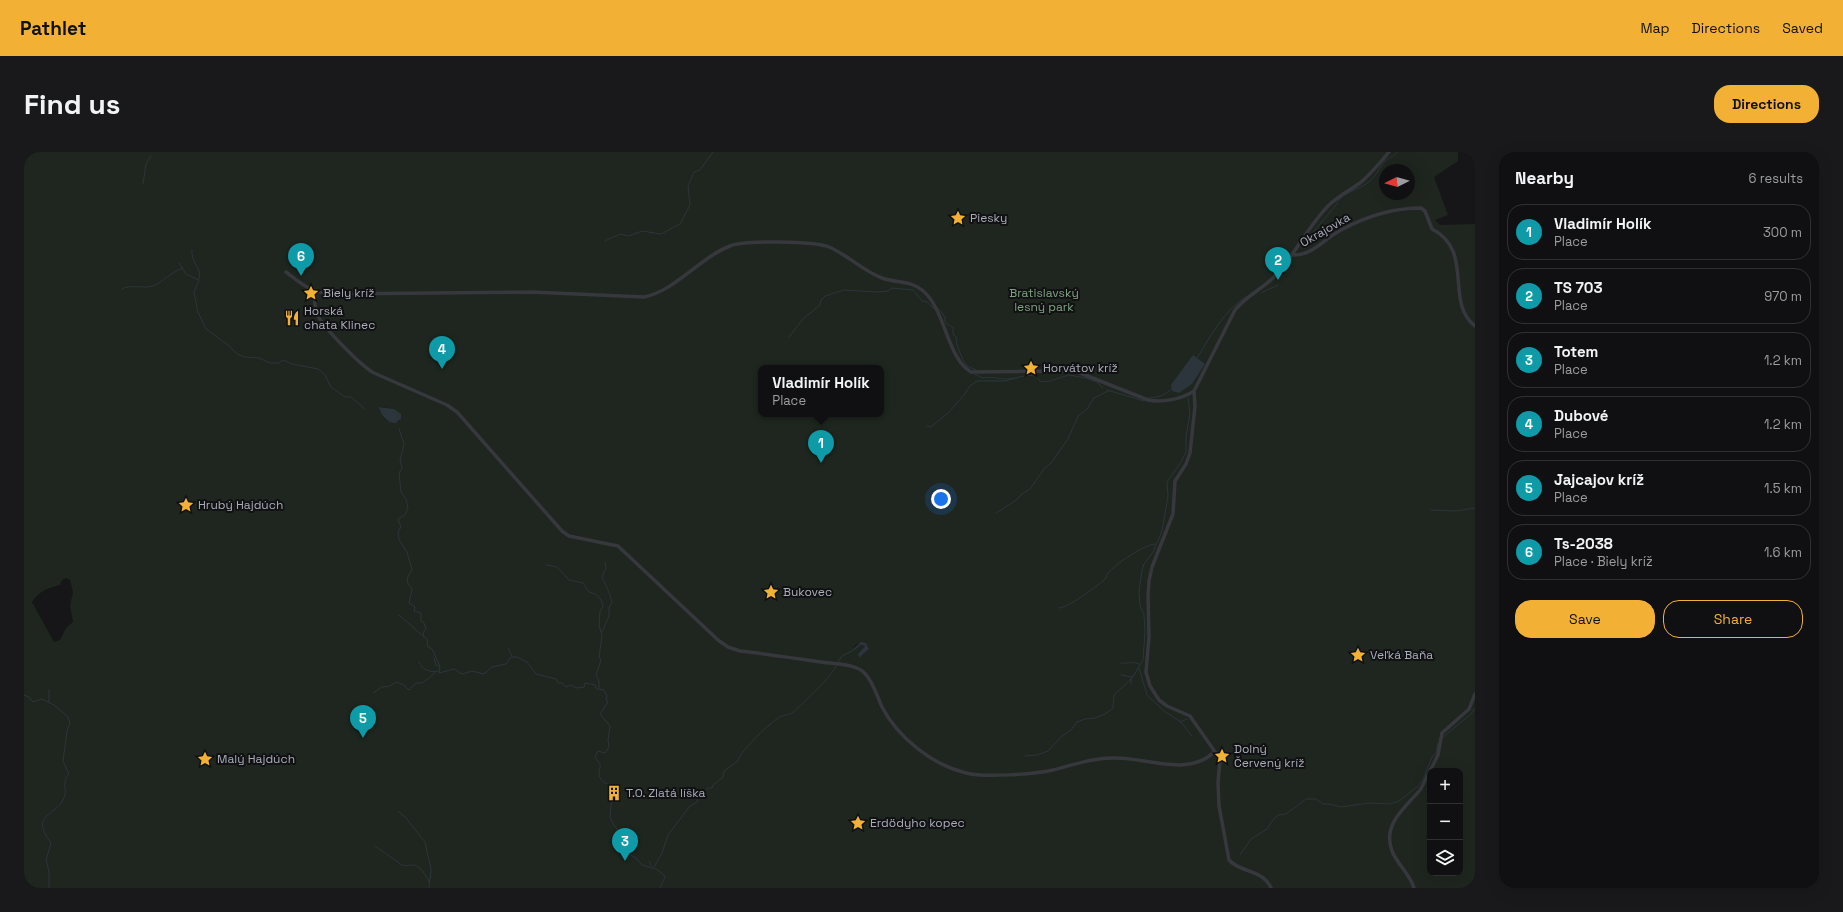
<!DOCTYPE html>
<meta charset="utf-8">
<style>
:root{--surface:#101012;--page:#19191b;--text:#f1f3f6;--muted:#9c9d9f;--line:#303032;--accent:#f2b134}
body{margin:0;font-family:"Space Grotesk",sans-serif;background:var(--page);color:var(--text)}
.controls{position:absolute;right:12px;bottom:12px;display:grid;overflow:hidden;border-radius:8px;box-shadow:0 4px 16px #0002}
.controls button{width:36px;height:36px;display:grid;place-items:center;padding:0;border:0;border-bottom:1px solid var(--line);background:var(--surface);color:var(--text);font:20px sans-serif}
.compass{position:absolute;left:1355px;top:12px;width:36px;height:36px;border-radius:50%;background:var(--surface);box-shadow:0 4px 16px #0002;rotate:265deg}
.you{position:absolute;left:917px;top:347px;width:14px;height:14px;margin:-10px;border:3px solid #fff;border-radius:50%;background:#1a73e8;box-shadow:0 0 0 6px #1a73e833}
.badge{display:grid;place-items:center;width:26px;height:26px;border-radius:50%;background:var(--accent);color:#fff;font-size:13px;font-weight:700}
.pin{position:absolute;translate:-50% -33px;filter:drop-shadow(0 1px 2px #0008)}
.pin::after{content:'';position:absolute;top:21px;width:14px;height:12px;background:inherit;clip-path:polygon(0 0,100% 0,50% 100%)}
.popup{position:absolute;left:734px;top:213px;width:126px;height:52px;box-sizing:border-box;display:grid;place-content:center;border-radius:8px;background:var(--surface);filter:drop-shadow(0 1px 3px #0005);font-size:13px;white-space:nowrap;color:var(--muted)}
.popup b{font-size:15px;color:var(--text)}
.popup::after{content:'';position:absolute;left:50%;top:100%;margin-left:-8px;border:8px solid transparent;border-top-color:var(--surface)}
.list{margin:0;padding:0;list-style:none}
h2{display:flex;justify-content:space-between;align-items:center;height:52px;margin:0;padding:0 16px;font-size:17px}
h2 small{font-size:13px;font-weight:400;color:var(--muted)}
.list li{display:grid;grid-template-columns:26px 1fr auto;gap:12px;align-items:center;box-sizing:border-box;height:56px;margin:0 8px 8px;padding:0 8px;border:1px solid var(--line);border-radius:16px}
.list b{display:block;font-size:15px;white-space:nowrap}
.list p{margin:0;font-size:13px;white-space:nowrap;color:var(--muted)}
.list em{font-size:13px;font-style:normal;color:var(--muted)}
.actions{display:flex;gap:8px;padding:12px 16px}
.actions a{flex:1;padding:9px 0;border:1px solid var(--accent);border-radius:16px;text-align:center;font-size:14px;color:var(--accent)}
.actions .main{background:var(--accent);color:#111}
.icon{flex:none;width:22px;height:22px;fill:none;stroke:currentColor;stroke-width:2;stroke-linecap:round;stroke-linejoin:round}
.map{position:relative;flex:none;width:1451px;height:736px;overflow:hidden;border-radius:16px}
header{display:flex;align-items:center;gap:24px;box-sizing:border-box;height:56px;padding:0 20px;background:var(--accent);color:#111}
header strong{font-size:19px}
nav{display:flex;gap:22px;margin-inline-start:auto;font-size:14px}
.intro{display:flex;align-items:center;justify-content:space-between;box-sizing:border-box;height:96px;padding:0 24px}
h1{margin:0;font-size:28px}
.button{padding:10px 18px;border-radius:16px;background:var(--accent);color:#111;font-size:14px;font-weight:700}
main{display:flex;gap:24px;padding:0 24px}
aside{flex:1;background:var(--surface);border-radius:16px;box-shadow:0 4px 16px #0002}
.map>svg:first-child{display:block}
.green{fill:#1e261f;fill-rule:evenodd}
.water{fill:#2c353c}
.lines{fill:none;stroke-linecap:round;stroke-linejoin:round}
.stream{stroke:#2c353c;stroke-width:1}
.minor{stroke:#37383d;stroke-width:3.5}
.labels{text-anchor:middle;stroke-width:4;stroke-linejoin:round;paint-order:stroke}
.poi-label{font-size:12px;fill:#a8adb8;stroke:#111113;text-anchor:start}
.street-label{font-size:12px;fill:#a8adb8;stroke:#111113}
.park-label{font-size:12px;fill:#7fa381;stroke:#111113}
</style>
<header>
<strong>Pathlet</strong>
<nav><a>Map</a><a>Directions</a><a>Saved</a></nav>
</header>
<div class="intro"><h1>Find us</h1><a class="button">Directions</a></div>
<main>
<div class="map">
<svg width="1451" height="736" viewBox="0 0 1451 736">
<rect width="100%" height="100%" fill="#161618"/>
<path class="green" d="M0,0h1434v9l-24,16 14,38 -13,5 5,5 35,-1v664h-1451zM1361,18h24v24h-24zM737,216h120v46h-120zM356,255c13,1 17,2 20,14l-4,2 -11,-3zM42,426l4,2 3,12 -3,14 3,16 -7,6 -6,12 -6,2 -22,-40c7,-11 16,-14 28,-17l2,-5zM842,491l2,7 -9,8 -1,-4 7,-8 -3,-1 -9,4v-1l4,-4zM1406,619h30v102h-30z"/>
<path class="water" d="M1169,203l12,9 -2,3 -11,17 -13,9 -7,-2 -1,-6z
M355,255l15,2 7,5v5l-5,4c-10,0 -15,-8 -17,-16z
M837,490l5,1 3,6 -10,9 -1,-4 7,-8 -4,-1 -7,5 -1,-1z"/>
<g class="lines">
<path class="stream" d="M119,32l3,-20 5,-8
M1285,85l27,-32c5,-13 24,-15 34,-24 7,-6 9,-14 15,-20 4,-4 9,-4 12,-9
M581,89l15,-7 9,2 13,-5 19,3 19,-10 10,-19 -2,-19 6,-14 6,-2 13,-18
M168,98c-2,12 11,19 7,29
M155,111l7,11 13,6 -5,12 4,20 8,17 22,16 9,9 7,3 15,1 11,5h9l4,-3 9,4 26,5 7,6 6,12 14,10h6l14,12
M98,137c7,-5 22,0 31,-3 10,-4 18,-14 30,-18
M1237,141l17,-8
M915,157l6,8v5l8,6v6l3,3 1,8 6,15 4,6 9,4
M765,185l14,-18 17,-14 1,-5 4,-4 19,-6 34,2 10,-1 4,-3 21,2 9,11 5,1 7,7
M1173,206c14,-22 26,-47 50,-62
M951,222l7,4c9,-2 16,1 25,1 11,-1 19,-5 29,-3l5,6 9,-1 19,-6 17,3 11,4 6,6
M1083,238l37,11
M1123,246c9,0 18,-2 24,-9
M903,274l4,1 18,-15 15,-17 6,-9 7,-5h28l12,-3
M375,277l5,15 -4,17 2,7 -3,5 2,19 5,7 2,9 -3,7 -7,4 3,8 -3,5 1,8 8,12 5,18 -4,6 -1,6 5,7 -3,14 6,4 -1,4 7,2v8l3,2 2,6 -2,2 -1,5 4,3 1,8 4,2 8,17 -1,7 15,-4 8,5 10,-3 12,3 8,-7 14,-3 5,-7h6l10,5 9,12 20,5 2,4h4l4,4 4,-2 7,3 7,-1 1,-4 10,2 2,4 7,1 3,6 -1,4 2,2 -8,12 10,12 -2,14 1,7 -4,6 -7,-2 -3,6 5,7c1,4 -2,7 -1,10 1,10 11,10 18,14v8l-6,8 -1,13 2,5 13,18 2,13 9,5 6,7 14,4 7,5 2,3 -5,11
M1407,358l25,1 19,-3
M972,361l19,-12 7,-7 8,-5 14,-20 7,-6 17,-24 10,-23 9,-7 7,-11 14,-7
M522,413l11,2 12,13 14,3 6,9c8,2 13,6 14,15l-3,4 -1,14 3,11 -3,21 2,3 -5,15 3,6v7
M1035,456c7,1 37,-21 44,-27 3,-2 3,-5 5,-8 6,-8 37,-29 47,-29
M375,463l24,21
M578,480l7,-16v-9l3,-4c-2,-11 -6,-16 -10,-26l4,-9 -1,-6
M484,496l4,8
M410,506l2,7 4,2
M395,510c3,8 12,11 20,9
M814,510l4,-6 12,-6
M1097,511c7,1 12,-2 18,1
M1115,516l8,27 17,16 17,11 11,14
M1097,523l11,2
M1107,526v6
M349,541l9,-6 8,-1 6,-4 8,3 5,5 7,-7h6c4,-3 10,-6 13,-11
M0,543l5,2 4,5 9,-3 12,6 14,12 2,6 -3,8 -4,30 6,13c-2,2 -4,5 -4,8 -1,4 1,9 0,13 -7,23 -37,17 -14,48l-5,17 3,11v17
M25,550v-12
M1156,570l7,-3
M1419,585l28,-23 4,-5
M1001,604l12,-1 11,-4 14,-15 9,-6 6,-8 8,-3 10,-1 10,-4 8,-6 1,-13 18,-17 11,-18 2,-28 -1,-17 -4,-10 -1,-13 3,-22 2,-6 9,-12 9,-21 6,-35 -1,-14 14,-20 5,-10v-15l4,-23 -2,-16
M374,659l7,6 20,25 6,27 -2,19
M351,694l27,19c5,2 5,0 10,0 7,-1 15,11 17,17
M1216,703l11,-16 16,-10 5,-8 6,-6 8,-1 20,-15h10l7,5h6l12,3 28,-4 20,1 10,-3 18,-14 6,-8 9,-22 4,-4 2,-10
M625,709l2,5
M630,715l8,-14 6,-18 22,-29 7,-4 1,-5 10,-9h4l1,-3 10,-8 1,-6 14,-10c1,-9 35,-42 44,-45 4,-2 7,0 11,-4 11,-9 38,-35 43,-46"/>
<path class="minor" d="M1269,103c19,1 32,-17 48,-25 24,-13 53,-22 80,-22l4,3 7,18c43,22 12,73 43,97
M262,120c16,12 24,20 45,22l200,-2 113,5c33,-7 55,-39 86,-51 15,-6 84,-5 99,1 19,8 34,24 53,31 13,5 28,2 40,12 24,19 24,67 49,82l104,-1 73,29c14,3 34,-1 46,-9l41,-81c11,-14 29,-22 41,-35 20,-22 34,-52 54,-71 9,-8 20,-14 30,-21 11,-9 20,-20 29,-31
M292,140c-3,8 -1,16 2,24 7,13 43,50 56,57l73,32 10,7 105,119 7,5 49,10 100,94 10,7 12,4c27,3 54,7 81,11 12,2 27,1 38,7 12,6 18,27 23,38 16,31 51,58 84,66 18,5 69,1 87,-3 20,-5 42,-13 63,-12 31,0 73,19 98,-6
M1170,239l1,15 -5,47 -4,11 -11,17 -2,33 -21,53 -3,14 -1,14 1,42 -3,35 4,14 9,14 8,6 23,10 30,43 -2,24 1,23 10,54c11,13 34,9 42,28
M1406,619l8,-16 4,-22 27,-24 6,-15
M1390,736c-4,-14 -17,-24 -22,-37 -10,-27 13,-43 28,-61 4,-6 6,-13 10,-19"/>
</g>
<defs>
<g id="sight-bare" transform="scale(1.2)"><path d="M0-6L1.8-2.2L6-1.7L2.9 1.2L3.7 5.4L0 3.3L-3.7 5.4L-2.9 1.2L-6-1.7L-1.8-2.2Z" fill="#f2b134" stroke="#111113" stroke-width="2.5" paint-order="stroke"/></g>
<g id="restaurant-bare" transform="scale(1.2)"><path d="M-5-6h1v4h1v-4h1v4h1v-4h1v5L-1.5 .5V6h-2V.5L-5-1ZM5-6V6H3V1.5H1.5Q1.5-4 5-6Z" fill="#f2b134" stroke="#111113" stroke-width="2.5" paint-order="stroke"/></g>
<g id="building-bare" transform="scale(1.2)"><path d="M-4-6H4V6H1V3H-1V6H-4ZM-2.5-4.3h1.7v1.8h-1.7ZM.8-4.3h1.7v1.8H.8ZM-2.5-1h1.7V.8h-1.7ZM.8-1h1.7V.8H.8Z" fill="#f2b134" stroke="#111113" stroke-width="2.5" paint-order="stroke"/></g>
</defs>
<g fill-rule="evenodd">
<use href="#sight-bare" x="934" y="66"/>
<use href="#sight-bare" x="287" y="141"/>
<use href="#restaurant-bare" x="268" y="166"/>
<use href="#sight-bare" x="1007" y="216"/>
<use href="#sight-bare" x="162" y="353"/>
<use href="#sight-bare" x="747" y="440"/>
<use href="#sight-bare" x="1334" y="503"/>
<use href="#sight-bare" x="1198" y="604"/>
<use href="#sight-bare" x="181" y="607"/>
<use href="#building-bare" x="590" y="641"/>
<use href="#sight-bare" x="834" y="671"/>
</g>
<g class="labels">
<g class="poi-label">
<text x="946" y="70">Piesky</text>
<text x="299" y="145">Biely kríž</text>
<text x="280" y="163">Horská<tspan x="280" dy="14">chata Klinec</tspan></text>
<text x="1019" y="220">Horvátov kríž</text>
<text x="174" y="357">Hrubý Hajdúch</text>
<text x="759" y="444">Bukovec</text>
<text x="1346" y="507">Veľká Baňa</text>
<text x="1210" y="601">Dolný<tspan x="1210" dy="14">Červený kríž</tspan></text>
<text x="193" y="611">Malý Hajdúch</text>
<text x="602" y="645">T.O. Zlatá líška</text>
<text x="846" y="675">Erdödyho kopec</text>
</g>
<g class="street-label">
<text transform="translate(1301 78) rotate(-30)" y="4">Okrajovka</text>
</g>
<g class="park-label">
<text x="1020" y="145">Bratislavský<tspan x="1020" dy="14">lesný park</tspan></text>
</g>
</g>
</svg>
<div class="controls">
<button>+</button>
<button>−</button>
<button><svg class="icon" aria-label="layers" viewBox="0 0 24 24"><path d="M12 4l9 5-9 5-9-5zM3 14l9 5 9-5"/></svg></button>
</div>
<svg class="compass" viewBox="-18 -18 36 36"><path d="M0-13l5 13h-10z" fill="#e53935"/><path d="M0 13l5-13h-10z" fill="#9c9d9f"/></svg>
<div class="you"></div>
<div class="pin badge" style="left:797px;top:311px;background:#0f9aa8">1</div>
<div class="popup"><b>Vladimír Holík</b>Place</div>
<div class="pin badge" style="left:1254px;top:128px;background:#0f9aa8">2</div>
<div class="pin badge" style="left:601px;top:709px;background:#0f9aa8">3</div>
<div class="pin badge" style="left:418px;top:217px;background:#0f9aa8">4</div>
<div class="pin badge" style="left:339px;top:586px;background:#0f9aa8">5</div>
<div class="pin badge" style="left:277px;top:124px;background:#0f9aa8">6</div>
</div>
<aside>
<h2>Nearby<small>6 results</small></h2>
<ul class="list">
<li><span class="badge" style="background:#0f9aa8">1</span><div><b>Vladimír Holík</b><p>Place</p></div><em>300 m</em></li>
<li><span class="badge" style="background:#0f9aa8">2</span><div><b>TS 703</b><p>Place</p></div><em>970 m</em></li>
<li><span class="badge" style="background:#0f9aa8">3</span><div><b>Totem</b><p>Place</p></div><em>1.2 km</em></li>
<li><span class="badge" style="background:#0f9aa8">4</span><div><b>Dubové</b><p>Place</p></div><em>1.2 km</em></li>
<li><span class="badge" style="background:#0f9aa8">5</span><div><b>Jajcajov kríž</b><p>Place</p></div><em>1.5 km</em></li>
<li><span class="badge" style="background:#0f9aa8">6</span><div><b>Ts-2038</b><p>Place · Biely kríž</p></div><em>1.6 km</em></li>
</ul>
<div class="actions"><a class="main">Save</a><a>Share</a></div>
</aside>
</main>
